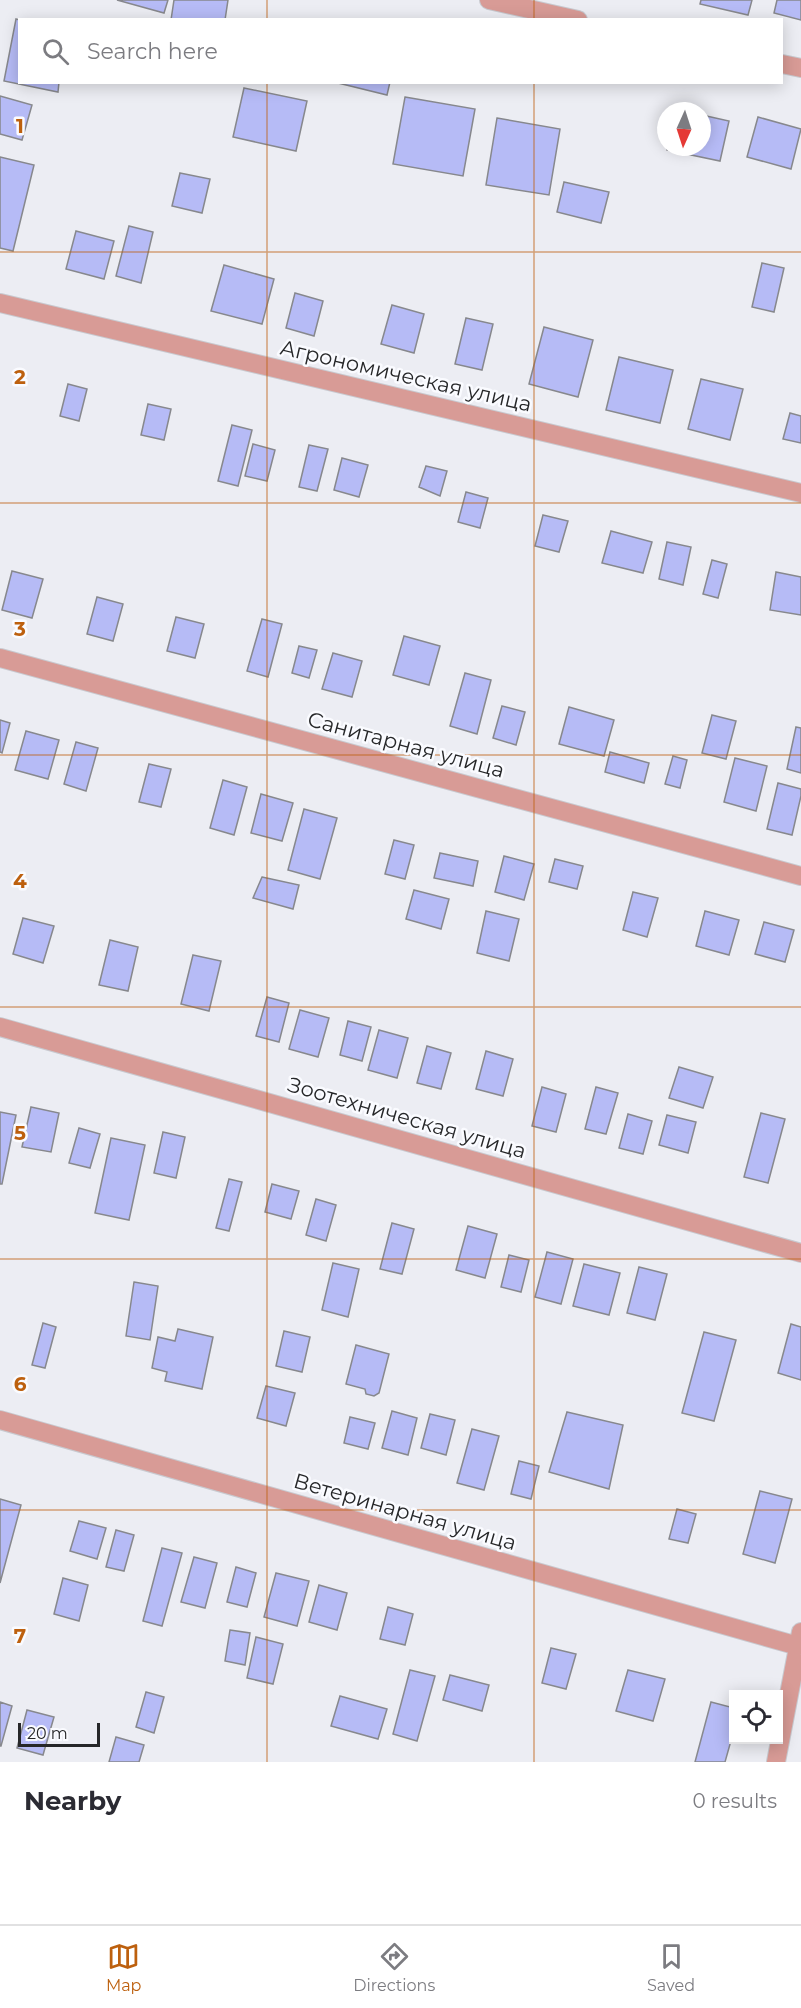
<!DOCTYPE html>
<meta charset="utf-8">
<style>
:root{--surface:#fff;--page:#f7f7f7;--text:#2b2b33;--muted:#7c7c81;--line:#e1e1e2;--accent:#bd600e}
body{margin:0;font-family:Montserrat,sans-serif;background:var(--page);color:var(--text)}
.controls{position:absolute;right:18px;bottom:18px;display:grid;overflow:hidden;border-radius:0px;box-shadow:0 3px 15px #0003}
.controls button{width:54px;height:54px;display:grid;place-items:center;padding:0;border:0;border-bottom:2px solid var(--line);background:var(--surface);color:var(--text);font:30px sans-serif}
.compass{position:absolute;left:657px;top:102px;width:54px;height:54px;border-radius:50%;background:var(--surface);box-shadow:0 3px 15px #0003;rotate:183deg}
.scale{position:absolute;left:18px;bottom:15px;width:82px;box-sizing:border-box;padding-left:6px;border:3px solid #262729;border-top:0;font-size:16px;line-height:21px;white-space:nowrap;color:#262729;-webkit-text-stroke:4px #fafbff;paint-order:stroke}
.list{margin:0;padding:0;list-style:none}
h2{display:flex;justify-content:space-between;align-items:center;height:78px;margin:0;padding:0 24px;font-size:26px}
h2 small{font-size:20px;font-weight:400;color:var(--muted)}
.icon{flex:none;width:33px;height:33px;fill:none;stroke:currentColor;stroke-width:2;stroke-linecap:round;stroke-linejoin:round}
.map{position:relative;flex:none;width:801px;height:1762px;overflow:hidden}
.search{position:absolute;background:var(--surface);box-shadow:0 3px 15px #0003;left:18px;right:18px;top:18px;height:66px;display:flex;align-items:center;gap:15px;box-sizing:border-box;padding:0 21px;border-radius:0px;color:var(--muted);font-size:22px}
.sheet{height:162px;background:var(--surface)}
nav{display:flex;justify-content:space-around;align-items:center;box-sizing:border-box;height:84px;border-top:2px solid var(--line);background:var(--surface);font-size:16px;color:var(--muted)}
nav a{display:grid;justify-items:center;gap:3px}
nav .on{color:var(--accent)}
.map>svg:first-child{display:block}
.building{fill:#b6bbf6;stroke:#87888d;stroke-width:1.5}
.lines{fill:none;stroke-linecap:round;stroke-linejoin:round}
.street-casing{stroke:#c8c9cf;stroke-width:20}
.street{stroke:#d89b96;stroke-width:18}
.grid{fill:none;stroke:#bd600e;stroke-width:1.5;stroke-opacity:0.55}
.labels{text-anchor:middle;stroke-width:5;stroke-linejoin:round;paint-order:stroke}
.street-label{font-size:21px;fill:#262729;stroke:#fafbff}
.grid-label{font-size:20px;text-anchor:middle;font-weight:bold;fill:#bd600e;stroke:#fafbff;stroke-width:5;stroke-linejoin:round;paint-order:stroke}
</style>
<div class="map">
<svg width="801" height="1762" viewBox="0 0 801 1762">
<rect width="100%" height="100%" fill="#ecedf3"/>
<path class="building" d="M117,0h51l-4,13z
M174,0h54l-3,20h-54z
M701,0h51l-4,15 -48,-11z
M777,0h24v20l-27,-7z
M16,19l4,1v62h39l-1,10 -54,-11z
M334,82h56l-3,13z
M244,88l63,13 -11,50 -63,-14z
M0,96l32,9 -10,35 -22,-6z
M405,97l70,12 -12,67 -70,-12z
M702,115l27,6 -9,40 -53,-11 1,-3h34z
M758,117l43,12 -10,40 -44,-12z
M497,118l63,11 -11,66 -63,-10z
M0,157l34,8 -21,86 -13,-3z
M180,173l30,6 -8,34 -30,-7z
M564,182l45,10 -8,31 -44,-11z
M129,226l24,6 -12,51 -25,-7z
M76,231l38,10 -10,38 -38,-10z
M762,263l22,5 -10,44 -22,-5z
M224,265l50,14 -12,45 -51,-13z
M295,293l28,8 -9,35 -28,-8z
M392,305l32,9 -10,39 -33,-9z
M466,318l27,6 -11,46 -27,-6z
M544,327l49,13 -15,57 -49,-13z
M619,357l54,13 -13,53 -54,-13z
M701,379l42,10 -13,51 -42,-11z
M68,384l19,5 -8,32 -19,-5z
M148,404l23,5 -7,31 -23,-5z
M790,413l11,3v27l-18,-4z
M232,425l20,5 -14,56 -20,-5z
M253,444l22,6 -8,31 -22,-5z
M309,445l19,4 -11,42 -18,-4z
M342,458l26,7 -9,32 -25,-7z
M426,466l21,5 -7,25 -21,-9z
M466,492l22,6 -8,30 -22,-6z
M543,515l25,6 -9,31 -24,-6z
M611,531l41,11 -9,31 -41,-10z
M667,542l24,5 -8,38 -24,-6z
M712,560l15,4 -9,34 -15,-4z
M12,571l31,8 -11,39 -30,-8z
M776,572l25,5v38l-31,-5z
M97,597l26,7 -10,37 -26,-7z
M176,617l28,7 -9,34 -28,-7z
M262,619l20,5 -14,53 -21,-6z
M404,636l36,10 -11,39 -36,-10z
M299,646l18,4 -8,28 -17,-5z
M333,653l29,8 -10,36 -30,-8z
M465,673l26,7 -14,54 -27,-8z
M502,706l23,6 -9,33 -23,-7z
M569,707l45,13 -10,36 -45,-12z
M712,715l24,6 -10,38 -24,-6z
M0,720l10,3 -8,30 -2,-1z
M796,727l5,1v45l-14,-4z
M26,731l33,9 -11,39 -33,-9z
M76,742l22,6 -12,43 -22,-7z
M610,752l39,11 -5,20 -39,-11z
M673,756l14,4 -7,28 -15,-4z
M735,758l32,8 -11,45 -32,-9z
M149,764l22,5 -10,38 -22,-5z
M223,780l24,7 -13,48 -24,-7z
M778,783l23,6v7l-9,39 -25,-6z
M261,794l32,9 -11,38 -31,-8z
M304,809l33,9 -17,61 -32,-9z
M394,840l20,5 -9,34 -20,-5z
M440,853l38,8 -5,25 -39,-8z
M504,856l30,8 -10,36 -29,-8z
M555,859l28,7 -6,23 -28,-7z
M262,877l37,8 -6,24 -40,-11z
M414,890l35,9 -8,30 -35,-10z
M633,892l25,6 -11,39 -24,-7z
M486,911l33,8 -10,42 -32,-8z
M705,911l34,9 -10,35 -33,-9z
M23,918l31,8 -11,37 -30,-9z
M764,922l30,8 -9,32 -30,-8z
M110,940l28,7 -10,44 -29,-6z
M193,955l28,6 -12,50 -28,-7z
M267,997l22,6 -10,39 -23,-6z
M300,1010l29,8 -11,39 -29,-8z
M348,1021l23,6 -9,34 -22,-6z
M379,1030l29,8 -11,40 -29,-8z
M427,1046l24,7 -10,36 -24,-6z
M486,1051l27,8 -10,37 -27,-7z
M679,1067l34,10 -10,31 -34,-10z
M542,1087l24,7 -10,38 -24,-6z
M596,1087l22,6 -12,41 -21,-5z
M31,1107l28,6 -8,39 -29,-5z
M0,1112l16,3 -14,69h-2z
M761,1113l24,6 -17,64 -24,-6z
M628,1114l24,7 -9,33 -24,-6z
M667,1115l29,7 -8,31 -29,-8z
M79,1128l21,6 -10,34 -21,-5z
M163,1132l22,5 -9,41 -22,-5z
M111,1138l34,7 -16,75 -34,-7z
M229,1179l13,3 -13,49 -13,-3z
M272,1184l27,7 -8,28 -26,-7z
M316,1199l20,6 -10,36 -20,-6z
M392,1223l22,6 -12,45 -22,-5z
M468,1226l29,8 -12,44 -29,-8z
M547,1252l26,7 -12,45 -26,-7z
M509,1255l20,5 -8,32 -20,-5z
M333,1263l26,6 -11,48 -26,-7z
M584,1264l36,9 -11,42 -36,-9z
M639,1267l28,7 -12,46 -28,-7z
M134,1282l24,4 -8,54 -24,-4z
M43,1323l13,4 -11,41 -13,-3z
M791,1324l10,3v53l-23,-7z
M178,1329l35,8 -11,52 -37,-8 2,-9 -15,-4 6,-31 17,4z
M284,1331l26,6 -8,35 -26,-6z
M704,1332l32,8 -22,81 -32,-8z
M356,1345l33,9 -10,39 -5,3 -8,-2 -1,-5 -19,-5z
M266,1386l29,7 -9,33 -29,-8z
M392,1411l25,7 -9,37 -26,-7z
M567,1412l56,13 -14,64 -60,-17z
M430,1414l25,6 -9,35 -25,-7z
M350,1417l25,6 -7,26 -24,-6z
M472,1429l27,7 -15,54 -27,-7z
M519,1461l20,5 -8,33 -20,-5z
M760,1491l32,8 -17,64 -32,-9z
M0,1499l21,6 -21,78z
M677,1509l19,5 -8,29 -19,-4z
M79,1521l27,7 -9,31 -27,-8z
M116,1530l18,5 -10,36 -18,-4z
M162,1548l20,5 -20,73 -19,-5z
M194,1557l23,6 -12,45 -24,-6z
M236,1567l20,6 -9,34 -20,-5z
M276,1573l33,8 -12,45 -33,-9z
M63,1578l25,7 -9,36 -25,-7z
M319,1585l28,8 -10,37 -28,-8z
M388,1607l25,7 -8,31 -25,-6z
M230,1630l20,3 -5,32 -20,-4z
M256,1637l27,7 -10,40 -26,-6z
M551,1648l25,6 -10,35 -24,-6z
M410,1670l25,6 -18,65 -24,-7z
M628,1670l37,9 -12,42 -37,-10z
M450,1675l39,10 -7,26 -39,-11z
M146,1692l18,5 -10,36 -18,-6z
M340,1696l47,13 -9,30 -47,-13z
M0,1702l12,4 -11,40h-1z
M711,1702l23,6v22l-9,32h-30z
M27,1710l27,7 -11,38 -26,-7z
M116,1737l28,8 -5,17h-30z"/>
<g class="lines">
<g class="street-casing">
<path id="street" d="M489,0l89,20
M782,64l19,4
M0,303l801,190
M0,658l801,218
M0,1027l801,226
M0,1420l798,226
M776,1762l25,-130"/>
</g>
<use href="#street" class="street"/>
</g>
<path class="grid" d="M267,0v20M534,0v20M267,82v1680M534,82v1680M0,252h801M0,503h801M0,755h801M0,1007h801M0,1259h801M0,1510h801"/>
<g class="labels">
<g class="street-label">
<text transform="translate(406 376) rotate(13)" y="7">Агрономическая улица</text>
<text transform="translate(406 745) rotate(15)" y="7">Санитарная улица</text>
<text transform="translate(407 1118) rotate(16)" y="7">Зоотехническая улица</text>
<text transform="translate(405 1512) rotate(16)" y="7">Ветеринарная улица</text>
</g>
</g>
<g class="grid-label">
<text x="20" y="133">1</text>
<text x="20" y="384">2</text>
<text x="20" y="636">3</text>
<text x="20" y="888">4</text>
<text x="20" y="1140">5</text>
<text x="20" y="1391">6</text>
<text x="20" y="1643">7</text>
</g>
</svg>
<div class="controls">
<button><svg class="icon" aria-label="locate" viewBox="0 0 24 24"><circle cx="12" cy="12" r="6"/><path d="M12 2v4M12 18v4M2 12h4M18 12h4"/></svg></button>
</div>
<svg class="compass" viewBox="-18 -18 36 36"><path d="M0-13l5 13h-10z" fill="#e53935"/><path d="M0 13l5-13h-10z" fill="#7c7c81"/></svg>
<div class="scale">20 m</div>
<div class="search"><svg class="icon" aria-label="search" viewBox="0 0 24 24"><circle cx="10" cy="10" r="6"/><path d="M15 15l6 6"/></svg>Search here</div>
</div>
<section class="sheet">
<h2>Nearby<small>0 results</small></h2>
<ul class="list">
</ul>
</section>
<nav>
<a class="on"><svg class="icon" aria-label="map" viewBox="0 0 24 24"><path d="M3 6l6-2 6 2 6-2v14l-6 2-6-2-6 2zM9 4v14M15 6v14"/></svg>Map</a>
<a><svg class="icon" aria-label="directions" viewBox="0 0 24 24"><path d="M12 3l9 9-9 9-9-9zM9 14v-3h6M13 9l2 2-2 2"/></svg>Directions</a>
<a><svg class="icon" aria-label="saved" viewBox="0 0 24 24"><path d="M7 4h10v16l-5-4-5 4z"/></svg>Saved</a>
</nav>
